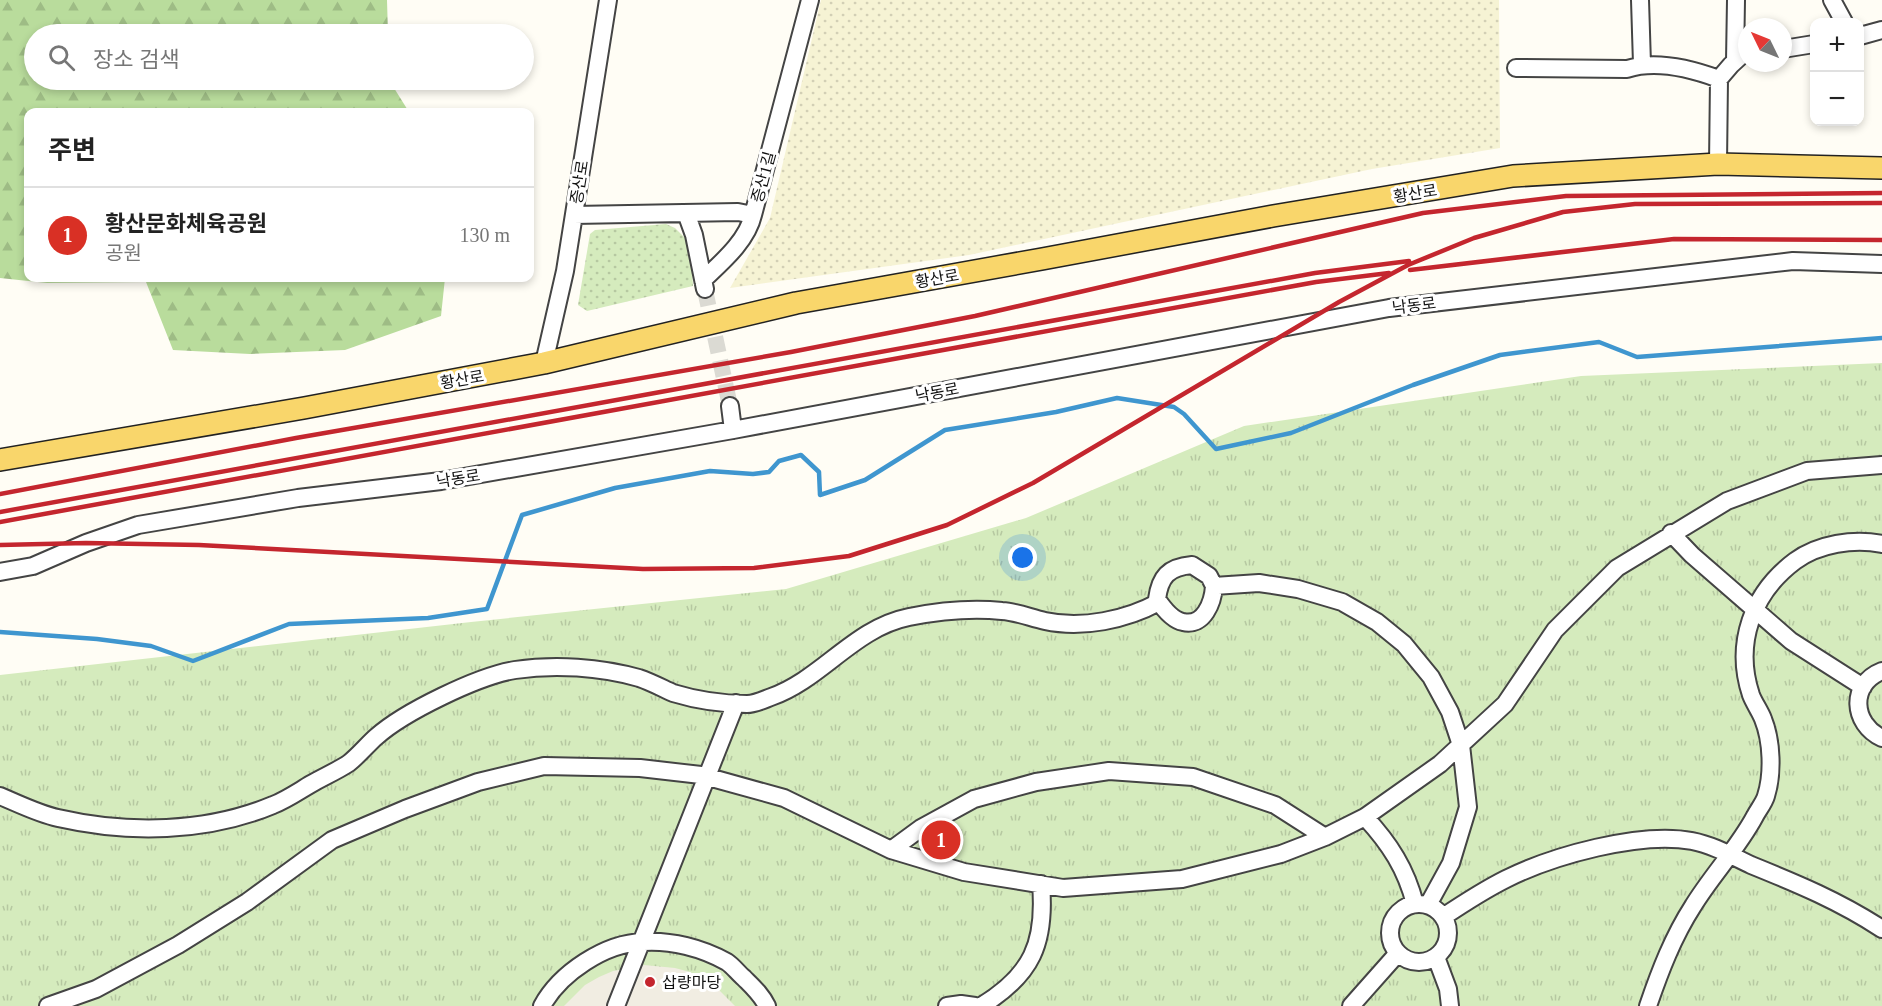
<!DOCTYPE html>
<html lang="ko">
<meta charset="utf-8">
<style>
:root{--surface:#fff;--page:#f2f2f2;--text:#222;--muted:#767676;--line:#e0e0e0;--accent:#d93025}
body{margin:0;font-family:"Times New Roman","Noto Sans KR",serif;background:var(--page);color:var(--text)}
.controls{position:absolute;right:18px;top:18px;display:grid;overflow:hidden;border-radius:12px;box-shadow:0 3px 9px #0003}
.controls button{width:54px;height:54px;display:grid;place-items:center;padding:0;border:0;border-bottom:2px solid var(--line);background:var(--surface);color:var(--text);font:30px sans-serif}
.compass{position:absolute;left:1738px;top:18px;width:54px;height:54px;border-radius:50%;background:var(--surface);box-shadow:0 3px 9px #0003;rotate:313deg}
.you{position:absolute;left:1023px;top:558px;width:21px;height:21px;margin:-15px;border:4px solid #fff;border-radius:50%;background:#1a73e8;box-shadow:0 0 0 9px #1a73e833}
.badge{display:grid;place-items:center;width:39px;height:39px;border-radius:50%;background:var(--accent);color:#fff;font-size:20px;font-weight:700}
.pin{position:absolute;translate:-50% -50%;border:3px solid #fff;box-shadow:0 2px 6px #0006}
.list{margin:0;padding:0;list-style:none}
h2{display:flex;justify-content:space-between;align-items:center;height:78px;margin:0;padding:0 24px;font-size:26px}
h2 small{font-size:20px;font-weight:400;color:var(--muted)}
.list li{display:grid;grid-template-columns:39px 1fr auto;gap:18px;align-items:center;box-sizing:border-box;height:96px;padding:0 24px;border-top:2px solid var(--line)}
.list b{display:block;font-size:22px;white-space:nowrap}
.list p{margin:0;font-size:20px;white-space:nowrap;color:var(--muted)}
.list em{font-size:20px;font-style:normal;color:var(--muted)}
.icon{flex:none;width:33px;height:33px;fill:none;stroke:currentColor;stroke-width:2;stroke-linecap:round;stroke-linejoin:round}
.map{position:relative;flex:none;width:1882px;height:1006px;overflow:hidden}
.search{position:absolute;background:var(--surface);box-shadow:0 3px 9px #0003;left:24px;top:24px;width:510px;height:66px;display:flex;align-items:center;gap:15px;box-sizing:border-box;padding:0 21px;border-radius:33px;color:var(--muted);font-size:22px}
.panel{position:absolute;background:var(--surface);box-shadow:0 3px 9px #0003;left:24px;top:108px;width:510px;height:174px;border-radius:12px}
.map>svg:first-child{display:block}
.farmland{fill:url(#farmland-dots)}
.grass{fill:url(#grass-dots)}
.forest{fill:url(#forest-firs)}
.park{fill:url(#park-tufts)}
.plaza{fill:#f1ede2}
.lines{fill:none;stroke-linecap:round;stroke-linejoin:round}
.stream{stroke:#3f96cf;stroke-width:4.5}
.minor-tunnel{stroke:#dbdad3;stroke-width:16;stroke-dasharray:16 8;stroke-linecap:butt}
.minor-casing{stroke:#444;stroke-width:20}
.major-casing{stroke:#222;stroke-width:24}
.minor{stroke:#fff;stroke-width:16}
.major{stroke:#f9d66b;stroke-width:21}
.rail{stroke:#c4262e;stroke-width:4.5}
.poi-dot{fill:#c4262e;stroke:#fff;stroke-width:2}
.labels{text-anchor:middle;stroke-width:6;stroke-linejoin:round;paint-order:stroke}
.street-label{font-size:16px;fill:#111;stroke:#fff}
.poi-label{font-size:16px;fill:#111;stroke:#fff;text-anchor:start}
</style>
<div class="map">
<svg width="1882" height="1006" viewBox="0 0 1882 1006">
<defs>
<pattern id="farmland-dots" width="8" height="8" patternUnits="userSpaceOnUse" patternTransform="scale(1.5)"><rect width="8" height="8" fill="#f6f3d4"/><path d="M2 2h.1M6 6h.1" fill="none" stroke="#d2cfb5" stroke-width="1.8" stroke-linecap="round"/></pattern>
<pattern id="grass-dots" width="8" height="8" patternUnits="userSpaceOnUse" patternTransform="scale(1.5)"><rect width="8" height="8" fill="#d5ebbd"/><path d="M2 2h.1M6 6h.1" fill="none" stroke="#b6c8a1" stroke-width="1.8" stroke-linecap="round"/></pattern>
<pattern id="forest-firs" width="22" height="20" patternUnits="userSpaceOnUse" patternTransform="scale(1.5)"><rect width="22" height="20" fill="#b9dc9c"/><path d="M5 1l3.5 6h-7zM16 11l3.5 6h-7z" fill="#9ebc85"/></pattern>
<pattern id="park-tufts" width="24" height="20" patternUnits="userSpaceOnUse" patternTransform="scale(1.5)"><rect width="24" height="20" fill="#d5ebbd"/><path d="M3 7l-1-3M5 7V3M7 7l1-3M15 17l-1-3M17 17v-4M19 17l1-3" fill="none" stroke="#b6c8a1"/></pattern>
</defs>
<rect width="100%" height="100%" fill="#fffdf5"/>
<path class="farmland" d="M821,0h678l1,148 -128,21 -403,86 -239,33 40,-70z"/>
<path class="grass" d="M666,224l9,4 15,15 3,43 -106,25 -9,-6 12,-71 5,-4z"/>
<path class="forest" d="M0,0h387l1,34h-354v46h355l20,32h-381v166h417l-4,38 -96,34 -95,4 -77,-4 -27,-68 -99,1 -47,-5z"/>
<path class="park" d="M1882,363v643h-1882v-331l471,-53 315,-33 240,-71 218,-92 337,-50z"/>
<path class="plaza" d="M644,965l31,3 15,4 27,16 18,18h-171l21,-21 14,-8 14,-6z"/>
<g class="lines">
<path class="stream" d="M0,632l97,7 54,7 42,15 96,-37 139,-6 59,-9 35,-94 93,-27 95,-17 43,3 16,-2 10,-11 22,-6 18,17 1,23 45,-15 80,-50 111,-18 61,-14 57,9 10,7 32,35 75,-16 122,-48 87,-30 99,-13 38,15 245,-19"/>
<path class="minor-tunnel" d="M705,290l25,116"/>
<g class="minor-casing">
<path id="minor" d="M1640,0l2,64
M1832,0l12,22
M1860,36l22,-6
M1783,49l31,-5
M1735,61l1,-61
M1516,68l111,1c28,-9 65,0 92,10
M1718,164l1,-85 12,-14 12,-11h4
M686,213l8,22 11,54
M574,215l164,-3 15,3 57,-215
M703,280c19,-18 44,-39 50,-65
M544,363l21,-92 43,-271
M730,406l3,24
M1671,533l21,22 99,86 72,46
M0,572l33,-6 53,-23 52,-18 160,-27 143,-17 292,-51 656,-122 404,-47 89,3
M1214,586c-1,16 -10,41 -31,36 -11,-2 -20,-14 -26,-23 3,-22 11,-32 35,-34l17,11 5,10 45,-3 39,6 44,13 35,20 27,22 27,33 19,35 11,33 7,62 -17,56 -23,42
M1882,671c-33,13 -30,53 0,67
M0,796c19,8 39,18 58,22 70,16 148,15 215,-13 13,-5 26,-14 38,-21 12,-7 26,-13 38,-21 10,-8 18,-18 27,-26 28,-25 102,-61 139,-67 40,-6 85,-3 124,8 12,4 23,10 34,15 23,7 50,11 74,11 8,0 16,-4 24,-7 51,-18 83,-69 138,-80 30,-6 63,-9 93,-6 15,1 29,7 43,10 37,8 81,-1 114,-19
M1365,817c25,27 41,52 50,87
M891,850l30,-22 53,-29 62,-17 73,-11 84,6 82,28 50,32
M1390 933a29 29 0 1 1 58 0a29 29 0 1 1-58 0Z
M1443,917c21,-14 41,-27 63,-38 46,-23 134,-48 186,-38 21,4 40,15 59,24 47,19 88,36 131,64
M1436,957l12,32 2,17
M48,1006l48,-17 82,-44 69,-43 85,-62 73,-31 73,-27 66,-16 96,2 61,7 83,23 107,52 73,22 99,16 119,-9 99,-25 44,-17 40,-20 75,-53 65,-60 50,-74 62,-62 110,-67 80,-30 75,-6
M542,1006c18,-33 63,-63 101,-64 28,-2 59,6 84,20 6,4 11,11 17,16 9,9 17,16 23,28
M616,1006l120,-303
M947,1006l14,-2 14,2
M981,1006c51,-31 65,-63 60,-122
M1351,1006l47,-53
M1648,1006c12,-35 25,-69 45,-100 19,-31 45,-58 62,-90 3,-6 9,-13 11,-20 7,-22 6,-55 -3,-77 -3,-8 -9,-16 -12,-24 -17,-51 1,-102 44,-134 23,-17 59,-23 87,-17"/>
</g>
<g class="major-casing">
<path id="major" d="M0,460l304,-52 240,-45 252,-60 246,-44 231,-43 240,-40 205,-12 164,4"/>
</g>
<use href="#minor" class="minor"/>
<use href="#major" class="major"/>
<path class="rail" d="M1410,270l264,-31 208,1
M0,494l296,-56 495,-86 184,-36 448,-103 143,-17 316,-3
M0,512l1315,-239 94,-12
M0,522l1316,-240 73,-9
M0,545l86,-2 113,2 444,24 111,-1 95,-12 98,-31 86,-42 306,-181 69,-37 66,-27 89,-26 72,-8 247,-1"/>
</g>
<circle class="poi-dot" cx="650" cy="982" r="6"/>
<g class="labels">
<g class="street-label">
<text transform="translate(763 177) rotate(-75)" y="6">증산1길</text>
<text transform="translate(579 182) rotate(-81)" y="6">증산로</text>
<text transform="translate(1415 193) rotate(-9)" y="6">황산로</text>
<text transform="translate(937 278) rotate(-10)" y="6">황산로</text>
<text transform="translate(1414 305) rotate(-7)" y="6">낙동로</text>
<text transform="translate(462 379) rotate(-10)" y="6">황산로</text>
<text transform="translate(937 392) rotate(-11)" y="6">낙동로</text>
<text transform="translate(458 478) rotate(-9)" y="6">낙동로</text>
</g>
<g class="poi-label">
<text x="662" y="988">삽량마당</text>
</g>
</g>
</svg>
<div class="controls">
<button>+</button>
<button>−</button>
</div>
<svg class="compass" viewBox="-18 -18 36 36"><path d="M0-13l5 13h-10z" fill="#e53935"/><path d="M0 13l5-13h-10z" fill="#767676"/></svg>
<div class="you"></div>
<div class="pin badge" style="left:941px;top:840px">1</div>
<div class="search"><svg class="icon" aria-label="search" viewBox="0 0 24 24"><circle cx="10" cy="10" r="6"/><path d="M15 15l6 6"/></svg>장소 검색</div>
<section class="panel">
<h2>주변<small></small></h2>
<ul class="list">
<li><span class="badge">1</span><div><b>황산문화체육공원</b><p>공원</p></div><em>130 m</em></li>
</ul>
</section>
</div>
